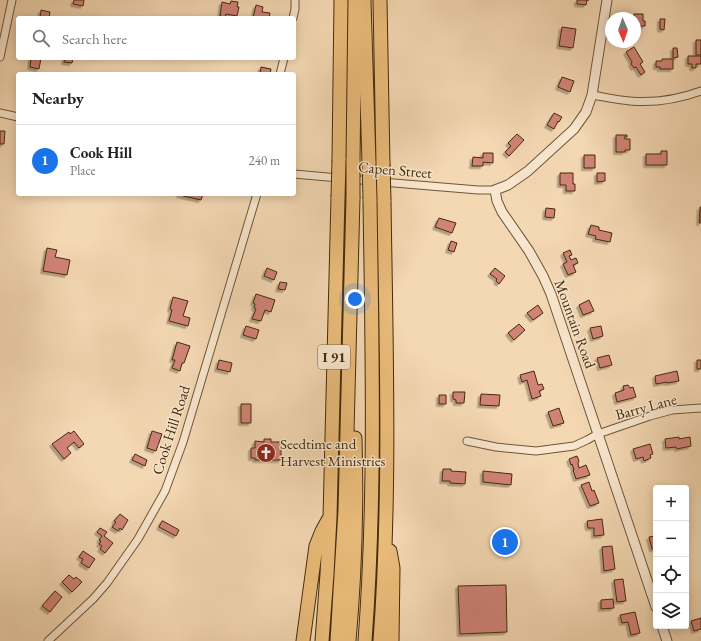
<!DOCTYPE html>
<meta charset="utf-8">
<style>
:root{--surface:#fff;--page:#f2f2f2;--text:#222;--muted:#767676;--line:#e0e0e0;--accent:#1a73e8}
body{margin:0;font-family:"EB Garamond",serif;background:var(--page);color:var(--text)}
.controls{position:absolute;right:12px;bottom:12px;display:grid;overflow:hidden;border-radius:4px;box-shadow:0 2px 10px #0003}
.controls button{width:36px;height:36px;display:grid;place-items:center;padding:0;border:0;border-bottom:1px solid var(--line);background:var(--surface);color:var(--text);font:20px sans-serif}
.compass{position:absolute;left:605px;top:12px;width:36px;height:36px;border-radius:50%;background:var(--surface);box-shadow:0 2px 10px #0003;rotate:178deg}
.you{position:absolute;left:355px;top:299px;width:14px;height:14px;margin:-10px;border:3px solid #fff;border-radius:50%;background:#1a73e8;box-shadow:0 0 0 6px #1a73e833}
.badge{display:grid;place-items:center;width:26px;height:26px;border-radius:50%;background:var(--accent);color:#fff;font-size:13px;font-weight:700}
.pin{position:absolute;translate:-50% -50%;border:2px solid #fff;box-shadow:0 1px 4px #0006}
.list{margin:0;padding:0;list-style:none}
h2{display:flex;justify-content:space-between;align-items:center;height:52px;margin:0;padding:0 16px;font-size:17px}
h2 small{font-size:13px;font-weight:400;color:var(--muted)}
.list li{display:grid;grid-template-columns:26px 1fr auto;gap:12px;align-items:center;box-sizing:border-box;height:72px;padding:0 16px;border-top:1px solid var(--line)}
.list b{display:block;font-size:15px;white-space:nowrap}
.list p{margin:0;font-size:13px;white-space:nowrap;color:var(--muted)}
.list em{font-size:13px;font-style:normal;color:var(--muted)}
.icon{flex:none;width:22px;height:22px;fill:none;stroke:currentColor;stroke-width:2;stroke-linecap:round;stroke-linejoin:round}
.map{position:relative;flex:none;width:701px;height:641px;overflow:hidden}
.search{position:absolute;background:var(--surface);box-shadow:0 2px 10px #0003;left:16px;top:16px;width:280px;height:44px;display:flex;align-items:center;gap:10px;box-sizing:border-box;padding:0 14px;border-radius:4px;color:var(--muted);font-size:15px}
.panel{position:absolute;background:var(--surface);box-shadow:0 2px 10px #0003;left:16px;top:72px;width:280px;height:124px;border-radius:4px}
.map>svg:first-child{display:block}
.building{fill:#d18378;stroke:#442b0c;filter:url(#shadow)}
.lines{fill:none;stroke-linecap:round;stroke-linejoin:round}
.minor-casing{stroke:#705636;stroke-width:9}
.tertiary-casing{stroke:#705636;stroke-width:11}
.motorway-casing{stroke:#442b0c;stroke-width:15}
.minor{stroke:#f8e6ce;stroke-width:7}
.tertiary{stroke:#f8e6ce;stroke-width:9}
.motorway{stroke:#eabc7a;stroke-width:13}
.motorway-bridge-casing{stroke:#442b0c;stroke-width:15;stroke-linecap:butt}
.motorway-bridge{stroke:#eabc7a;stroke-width:13}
.labels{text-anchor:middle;stroke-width:3;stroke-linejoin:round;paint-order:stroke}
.shield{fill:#f8e6ce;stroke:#7a6346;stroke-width:1}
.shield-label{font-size:14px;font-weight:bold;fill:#442b0c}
.street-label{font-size:15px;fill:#442b0c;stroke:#f8e6ce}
.poi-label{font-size:15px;fill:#442b0c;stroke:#f8e6ce;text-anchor:start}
</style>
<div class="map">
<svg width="701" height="641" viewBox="0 0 701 641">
<defs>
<filter id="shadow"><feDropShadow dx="-2.5" dy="2.5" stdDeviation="0" flood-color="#0004"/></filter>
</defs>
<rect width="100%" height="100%" fill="#f4d8b3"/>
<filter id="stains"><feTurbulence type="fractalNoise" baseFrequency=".005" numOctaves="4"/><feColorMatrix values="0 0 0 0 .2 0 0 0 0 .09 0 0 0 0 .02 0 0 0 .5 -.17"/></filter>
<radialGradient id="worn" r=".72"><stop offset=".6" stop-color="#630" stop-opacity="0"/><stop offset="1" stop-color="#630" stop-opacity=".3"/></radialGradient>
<path class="building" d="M74,0h10l-1,6 -10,-2z
M577,0h12h-2l-1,5 -9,-1z
M231,1l7,1 -1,5h2l-2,9 -11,-2 -1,3 -5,-1 2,-14 8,2z
M256,5l7,2 -1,5 8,1 -1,5h-16z
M41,10l9,2 -1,6h-9z
M634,14h9v7h2v5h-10v-8h-2h1z
M660,19h5l-1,11 -4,-1z
M562,27l14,2 -3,19 -14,-2z
M696,40h5v15h-5z
M634,47l9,15 -3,2 5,8 -4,3 -5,-8 -2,1 -3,-4 1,-2 -6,-10z
M673,48h4l1,9 -5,1z
M688,56h13v8h-5v4h-4v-4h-4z
M31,58h10l-2,11 -9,-2z
M65,58h8l-1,5 -8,-1z
M662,59h11v10h-13v-2h-4v-6h6z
M261,67l10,2 -1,5h-10z
M562,77l12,4 -4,11 -12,-5z
M554,113l8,4 -3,5 -1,-1 -4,8 -7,-4z
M0,131h5l-1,13h-4z
M517,134l7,6 -15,16 -4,-4 6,-6 -3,-3z
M616,135h11v2h-3l1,2h5v11h-5v2h-9z
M661,151h6v14h-21v-11h15z
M483,153h10v10l-10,-1v4h-11l1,-9 10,1z
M584,155h11v13h-11z
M560,173h13v11h2v7h-9v-6h-6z
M597,173h8v8l-8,1z
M179,194h24l-2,6 -22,-5z
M700,207h1v16h-2z
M546,208l9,1 -1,9 -9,-1z
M439,218l17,5 -4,10 -17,-6z
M591,225l8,2v3l13,3 -2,9 -15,-3 1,-3 -8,-2z
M451,241l6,2 -3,9 -6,-2z
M47,248l10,2 -2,7 15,3 -3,15 -24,-4z
M570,250l2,5 -3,1 2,4 5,-2 2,5 -5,2 3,7 -8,3 -5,-11 4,-2 -4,-9z
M267,268l10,4 -3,8 -10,-4z
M495,268l10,8 -6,8 -3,-3 1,-2 -7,-5z
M280,282l7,1 -2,7 -7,-1z
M256,294l19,6 -4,12 -6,-2 -4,11 -9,-2 4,-10 -2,-1 1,-4 -2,-1z
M173,297l15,4 -5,15 7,2 -2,8 -19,-5 3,-11 -2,-1z
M589,300l5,11 -11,4 -4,-10z
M538,305l5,8 -10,7 -6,-7z
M519,324l6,6 -11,10 -6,-7z
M246,326l13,4 -3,9 -13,-4z
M601,326l2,10 -10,3 -3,-11z
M177,342l13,4 -6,17h-2l-2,8 -8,-3 3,-8h-3z
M609,355l3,10 -12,3 -3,-10z
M219,360l13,3 -2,9 -13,-3z
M697,360h4v9h-4z
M534,371l4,14 4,-1 2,5 -5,2 2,5 -9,3 -5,-19 -5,2 -2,-7z
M677,371l2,10 -12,2v-1l-11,2 -1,-8z
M628,385l2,3 3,-1 3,10 -19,5 -2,-9 9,-3 -1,-4z
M453,392h12l-1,11h-8v-3l-3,-1z
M481,394l19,1 -1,11 -19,-1z
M439,395h7v9h-7z
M241,404h10v19h-10z
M559,408l5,15 -11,3 -5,-14z
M74,431l10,13 -5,4 -5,-6 -7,6 4,5 -7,6 -12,-15 17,-12 1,2z
M152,431l10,3 -6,17 -9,-3z
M679,437v2l11,-2 1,9 -14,3 -1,-2 -10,1 -1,-9z
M264,439h7v3h10v18h-26v-2h-4v-10h4v-7l9,1z
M650,444l3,10 -3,1 1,3 -7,3 -1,-4 -7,2 -3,-10z
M135,454l12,6 -2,6 -13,-6z
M577,456l2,5 -1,2 1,5 7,-3 4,10 -14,4 -3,-9h1l-2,-6 -1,1 -2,-6z
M443,469h8v2l15,1 -1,12 -15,-1v-2h-8z
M483,471l29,3 -1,11 -28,-3z
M589,482l3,9 2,-1 5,13 -9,3 -9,-21z
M120,514l8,6 -6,10 -2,-2 -2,3 -6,-4 4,-5 -2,-1z
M602,519l2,16 -10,1v-8h-6l-1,-7z
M162,521h1l16,9 -3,6 -17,-9z
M100,528l7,4 -3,4 9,7 -8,10 -5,-4 2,-3 -3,-2 2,-3 -2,-1 3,-4 -5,-4z
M656,536v13h-4l-3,-12z
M612,546l3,23 -11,2 -2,-24z
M83,551l12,8 -6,9 -8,-5 2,-4 -4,-2z
M69,575l5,4 2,-2 6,5 -10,10 -10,-10z
M623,579l3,22 -9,1 -3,-22z
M506,585l1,47 -47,2 -2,-48z
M55,591l7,6 -12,15 -8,-6z
M613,599l1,9 -13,1v-9z
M635,612l5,21 -9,2 -3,-13 -6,1 -2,-8z
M701,618v11l-7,2 -3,-10z"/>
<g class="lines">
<g class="minor-casing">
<path id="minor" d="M293,18l2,-9v-9
M0,57l12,-57
M280,74l4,-16
M592,95c12,2 25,5 38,6 23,2 49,-2 71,-10
M0,113l18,4
M294,174l78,7
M382,182l96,8h17
M467,441l29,6 40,4 38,-5 13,-6 11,-6 52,-18 22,-6 29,-2
M48,641l45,-42 14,-16 31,-44 27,-48 18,-49 74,-248"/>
</g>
<g class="tertiary-casing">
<path id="tertiary" d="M607,0l-15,95 -6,17 -12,17 -46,42 -20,14 -13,5 2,11 5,11 27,39 14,25 8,18 105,313
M662,626l5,15"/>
</g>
<g class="motorway-casing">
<path id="motorway" d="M364,0l5,163
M380,0l3,164
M339,160l2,-160
M353,162l2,-162
M390,551l3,17 -1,73
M303,641l13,-95 6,-15 6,-11
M322,641l5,-67 3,-57 8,-320
M337,641l8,-131 8,-312
M349,641c6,-67 8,-135 6,-203
M365,641c11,-147 7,-294 5,-442
M380,641c11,-147 6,-294 4,-441"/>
</g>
<use href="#minor" class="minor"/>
<use href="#tertiary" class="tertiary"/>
<use href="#motorway" class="motorway"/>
<g class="motorway-bridge-casing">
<path id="motorway-bridge" d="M369,163l1,36
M383,164l1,36
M338,197l1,-37
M353,198v-36"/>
</g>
<use href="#motorway-bridge" class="motorway-bridge"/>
</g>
<defs>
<g id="church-disc" transform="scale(1)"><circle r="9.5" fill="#8f2418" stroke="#f8e6ce"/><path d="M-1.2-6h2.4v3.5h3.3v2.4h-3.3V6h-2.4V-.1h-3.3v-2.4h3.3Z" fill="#fff"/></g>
</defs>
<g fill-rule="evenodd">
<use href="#church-disc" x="266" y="453"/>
</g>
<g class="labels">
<rect class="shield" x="318" y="345" width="32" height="24" rx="3"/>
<g class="shield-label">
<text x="334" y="362">I 91</text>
</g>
<g class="street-label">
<text transform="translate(395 170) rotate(5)" y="5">Capen Street</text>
<text transform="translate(575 324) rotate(70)" y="5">Mountain Road</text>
<text transform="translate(646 407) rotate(-15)" y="5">Barry Lane</text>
<text transform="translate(171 430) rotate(-72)" y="5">Cook Hill Road</text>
</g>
<g class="poi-label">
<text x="280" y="449">Seedtime and<tspan x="280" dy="17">Harvest Ministries</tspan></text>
</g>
</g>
<rect width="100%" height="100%" filter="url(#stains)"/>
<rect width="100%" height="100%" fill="url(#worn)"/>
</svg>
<div class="controls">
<button>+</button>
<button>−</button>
<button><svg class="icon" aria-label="locate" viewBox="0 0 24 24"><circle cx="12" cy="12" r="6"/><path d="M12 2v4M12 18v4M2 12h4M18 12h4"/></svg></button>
<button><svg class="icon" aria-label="layers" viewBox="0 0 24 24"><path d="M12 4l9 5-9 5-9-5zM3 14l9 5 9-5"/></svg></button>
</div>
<svg class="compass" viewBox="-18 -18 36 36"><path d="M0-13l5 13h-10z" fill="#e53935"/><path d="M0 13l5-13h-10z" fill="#767676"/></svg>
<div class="you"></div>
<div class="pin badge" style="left:505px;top:542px">1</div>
<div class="search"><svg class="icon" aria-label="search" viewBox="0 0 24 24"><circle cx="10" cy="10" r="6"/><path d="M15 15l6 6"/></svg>Search here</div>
<section class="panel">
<h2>Nearby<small></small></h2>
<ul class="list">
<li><span class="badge">1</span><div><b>Cook Hill</b><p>Place</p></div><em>240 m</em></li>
</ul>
</section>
</div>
